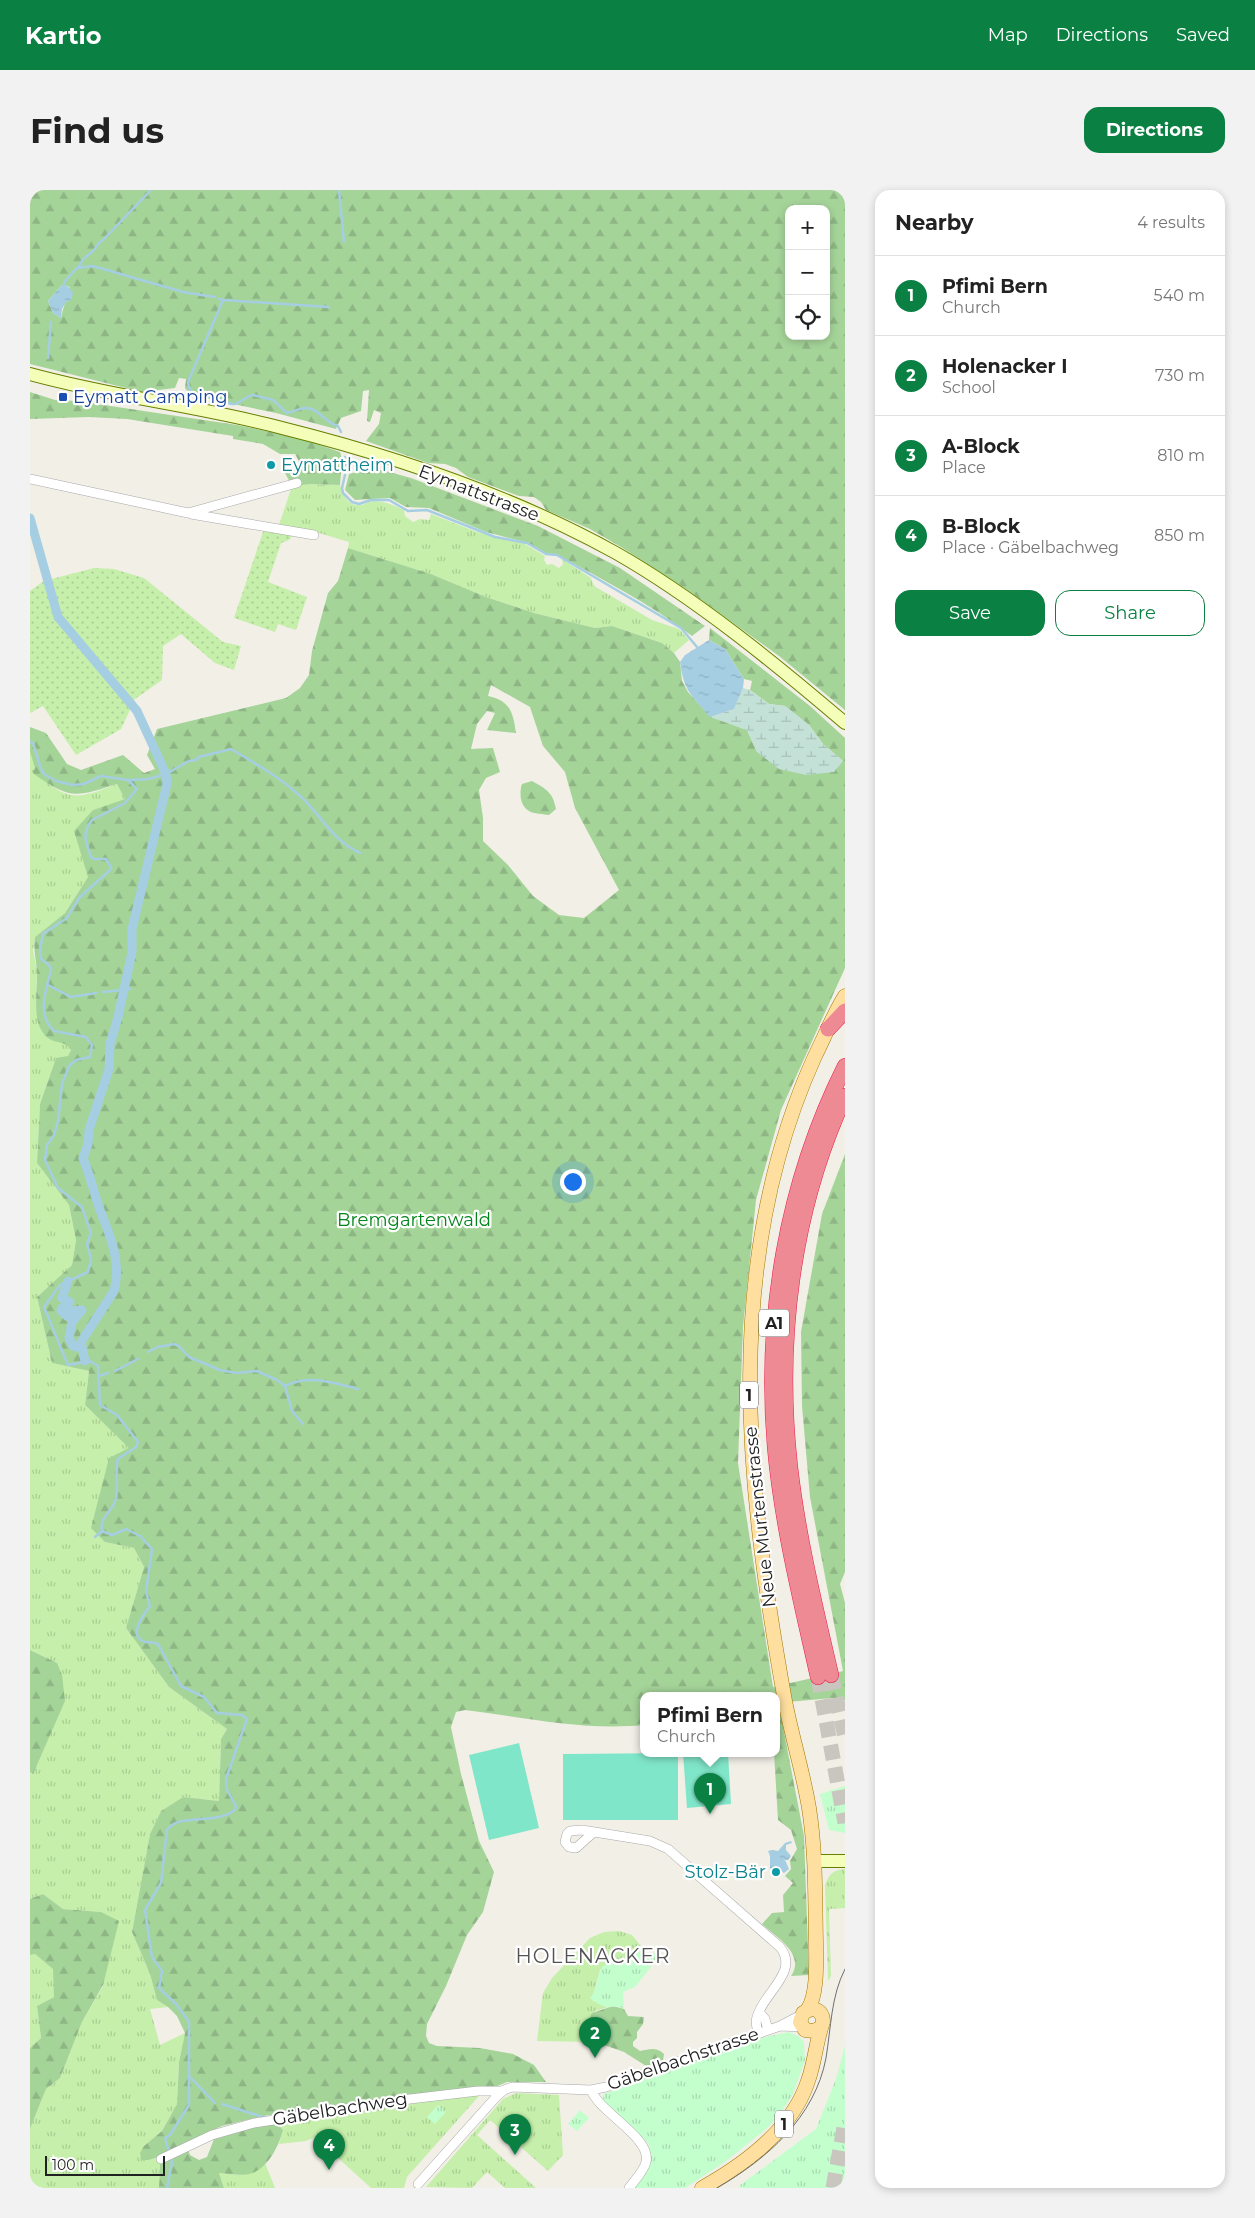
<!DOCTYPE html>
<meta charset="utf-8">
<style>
:root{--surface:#fff;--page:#f2f2f2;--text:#222;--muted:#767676;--line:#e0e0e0;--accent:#0b8043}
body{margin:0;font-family:Montserrat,sans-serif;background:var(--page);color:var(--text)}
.controls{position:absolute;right:15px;top:15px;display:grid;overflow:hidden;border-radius:10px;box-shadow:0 2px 8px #0003}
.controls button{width:45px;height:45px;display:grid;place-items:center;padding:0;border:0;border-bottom:1px solid var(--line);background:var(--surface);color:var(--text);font:25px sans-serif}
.scale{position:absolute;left:15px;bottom:12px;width:120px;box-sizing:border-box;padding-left:5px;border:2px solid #212121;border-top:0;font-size:14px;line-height:18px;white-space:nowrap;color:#212121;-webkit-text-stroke:4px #fff;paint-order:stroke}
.you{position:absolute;left:542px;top:991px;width:18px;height:18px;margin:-12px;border:4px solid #fff;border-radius:50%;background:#1a73e8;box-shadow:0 0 0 8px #1a73e833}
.badge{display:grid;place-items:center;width:32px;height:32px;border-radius:50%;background:var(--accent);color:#fff;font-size:16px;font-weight:700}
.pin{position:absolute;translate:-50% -41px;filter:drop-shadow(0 1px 2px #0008)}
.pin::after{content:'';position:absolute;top:26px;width:18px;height:15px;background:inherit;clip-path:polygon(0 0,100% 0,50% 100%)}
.popup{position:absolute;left:610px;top:1502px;width:140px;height:65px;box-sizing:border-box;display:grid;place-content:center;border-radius:10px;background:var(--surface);filter:drop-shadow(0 1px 4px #0005);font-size:16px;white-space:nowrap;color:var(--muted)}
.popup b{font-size:19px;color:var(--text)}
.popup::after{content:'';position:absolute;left:50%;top:100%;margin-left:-10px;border:10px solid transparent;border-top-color:var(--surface)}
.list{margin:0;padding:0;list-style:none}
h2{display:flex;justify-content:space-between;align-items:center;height:65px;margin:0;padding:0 20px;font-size:21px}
h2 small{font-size:16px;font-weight:400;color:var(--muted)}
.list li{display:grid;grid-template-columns:32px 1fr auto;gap:15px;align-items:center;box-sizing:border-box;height:80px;padding:0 20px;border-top:1px solid var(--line)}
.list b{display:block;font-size:19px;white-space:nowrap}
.list p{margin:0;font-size:16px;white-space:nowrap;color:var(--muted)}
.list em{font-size:16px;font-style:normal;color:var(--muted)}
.actions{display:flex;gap:10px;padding:15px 20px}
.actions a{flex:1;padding:11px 0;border:1px solid var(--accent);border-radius:15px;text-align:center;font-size:18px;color:var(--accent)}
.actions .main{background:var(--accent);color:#fff}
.icon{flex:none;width:28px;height:28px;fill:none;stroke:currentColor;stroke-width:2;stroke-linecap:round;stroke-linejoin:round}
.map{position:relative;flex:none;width:815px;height:1998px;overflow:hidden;border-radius:15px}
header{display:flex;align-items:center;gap:30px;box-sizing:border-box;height:70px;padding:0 25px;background:var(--accent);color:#fff}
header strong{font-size:24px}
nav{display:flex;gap:28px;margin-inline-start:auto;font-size:18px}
.intro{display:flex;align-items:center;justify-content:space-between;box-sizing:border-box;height:120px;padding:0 30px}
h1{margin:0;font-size:35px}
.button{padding:12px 22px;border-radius:15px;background:var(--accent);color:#fff;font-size:18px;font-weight:700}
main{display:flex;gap:30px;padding:0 30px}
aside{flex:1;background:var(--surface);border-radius:15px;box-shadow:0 2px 8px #0003}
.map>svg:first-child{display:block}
.grass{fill:url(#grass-tufts)}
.forest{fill:url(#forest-firs);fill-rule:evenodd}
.wetland{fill:url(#wetland-marsh)}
.park{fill:url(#park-tufts)}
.garden{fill:url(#garden-dots)}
.pitch{fill:#80e6c9}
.water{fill:url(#water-ripples)}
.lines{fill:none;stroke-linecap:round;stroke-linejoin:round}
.stream{stroke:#a5cee2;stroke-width:2.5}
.canal{stroke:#a5cee2;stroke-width:9}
.highway-tunnel{stroke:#c8c6bf;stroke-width:15;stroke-dasharray:15 8;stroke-linecap:butt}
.street-casing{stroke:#a8a8a8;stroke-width:10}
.secondary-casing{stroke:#668000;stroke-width:14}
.primary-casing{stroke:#9e7900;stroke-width:15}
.highway-casing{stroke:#e91b4e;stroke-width:16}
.street{stroke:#fff;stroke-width:9}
.secondary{stroke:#f4feb9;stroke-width:12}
.primary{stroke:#ffdf9f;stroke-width:14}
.highway{stroke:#ee8a93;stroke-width:15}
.tram{stroke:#6f6f6f;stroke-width:1}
.transit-dot{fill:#1a4fb4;stroke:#fff;stroke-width:2}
.culture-dot{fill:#0f9aa8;stroke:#fff;stroke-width:2}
.labels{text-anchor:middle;stroke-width:4.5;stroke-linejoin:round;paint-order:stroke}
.shield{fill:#fff;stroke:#646464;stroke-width:1}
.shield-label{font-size:16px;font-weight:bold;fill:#212121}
.transit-label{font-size:18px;fill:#164399;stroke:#fff;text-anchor:start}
.culture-label{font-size:18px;fill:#0d838f;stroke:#fff;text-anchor:start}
.street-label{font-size:18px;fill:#212121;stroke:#fff}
.park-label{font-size:18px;fill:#04851b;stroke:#fff}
.quarter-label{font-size:20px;letter-spacing:1px;fill:#545454;stroke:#fff}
</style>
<header>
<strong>Kartio</strong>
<nav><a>Map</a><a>Directions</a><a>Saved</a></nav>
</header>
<div class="intro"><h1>Find us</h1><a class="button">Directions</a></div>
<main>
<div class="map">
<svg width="815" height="1998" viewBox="0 0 815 1998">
<defs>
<pattern id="grass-tufts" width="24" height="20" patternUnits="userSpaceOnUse" patternTransform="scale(1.25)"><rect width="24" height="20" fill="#c5efaa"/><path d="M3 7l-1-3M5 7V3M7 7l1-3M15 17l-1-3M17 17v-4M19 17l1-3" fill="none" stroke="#a9cd92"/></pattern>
<pattern id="forest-firs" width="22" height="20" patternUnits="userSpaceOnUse" patternTransform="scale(1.25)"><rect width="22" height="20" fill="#a5d499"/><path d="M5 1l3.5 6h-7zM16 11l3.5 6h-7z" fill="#8eb684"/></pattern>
<pattern id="wetland-marsh" width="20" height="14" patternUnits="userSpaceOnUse" patternTransform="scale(1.25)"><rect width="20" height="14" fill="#c3e1d6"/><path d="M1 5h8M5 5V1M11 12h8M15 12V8" fill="none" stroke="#a7c1b7"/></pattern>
<pattern id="park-tufts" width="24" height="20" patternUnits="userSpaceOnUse" patternTransform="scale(1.25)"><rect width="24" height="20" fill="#c3fecd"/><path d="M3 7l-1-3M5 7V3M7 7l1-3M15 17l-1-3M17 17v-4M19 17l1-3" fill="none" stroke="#a7d9b0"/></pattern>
<pattern id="garden-dots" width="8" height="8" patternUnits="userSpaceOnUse" patternTransform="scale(1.25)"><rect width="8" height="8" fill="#c5efaa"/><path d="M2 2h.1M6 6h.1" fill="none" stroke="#a9cd92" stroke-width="1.8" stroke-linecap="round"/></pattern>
<pattern id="water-ripples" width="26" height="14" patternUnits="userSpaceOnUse" patternTransform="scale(1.25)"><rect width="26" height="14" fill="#a5cee2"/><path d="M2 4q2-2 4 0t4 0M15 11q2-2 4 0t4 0" fill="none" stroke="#8eb1c2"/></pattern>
</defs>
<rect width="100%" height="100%" fill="#f2efe7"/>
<path class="grass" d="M281,294l29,1c4,11 8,22 22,20 4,-1 7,-4 11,-4 12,0 20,4 31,9l1,6 8,6 7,-3 9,1 2,-6 46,18 46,11 22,13 -1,4 3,5 5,-1 7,4 4,-4 -1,-5 29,19 3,8 58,34 27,9 10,11 -15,13 -12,-10 -50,-17 -17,2 -61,-15 -48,-16 -55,-23 -83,-26 1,-6 -33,-10 -37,-7 13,-39z
M0,562c8,22 26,47 53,43 12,-2 23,-7 34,-11l9,15 -33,11 -5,67 -23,36 -30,24 -2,13 4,21 -1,37 12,30 19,6 4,6 -3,7 -12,1 -16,46 -3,59 32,42 7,35 -4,25 -35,32 15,66 37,8 -4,34 45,43 -25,94 29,6 10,19 -18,61 43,59 58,42 -6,10 -2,62 -36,-4 -22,14 -11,23 -18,98 18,42 7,26 11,7 -18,2 10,36 25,-12 -6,29 -2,42 -15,27 -18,15 5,14 9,-3 2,8 -1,23h-129v-59l16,-40 14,-11 22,-56 21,-36 -2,-74 -38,-3 -20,-15 -13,5v-127l3,2 24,-111 -27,-13z
M815,1679v39l-16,1 2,67 -3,5 -3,-96c4,-11 8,-15 20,-16z
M589,1741l13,4 12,15 -14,3 -10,8h-6l-14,9 -8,30 16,7 -13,4 -8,12 3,19 -53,-1 6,-48 9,-15 38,-40 14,-6z
M5,1764l19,15v28l-17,9 4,32 -11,10v-93z
M486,1903l43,2 4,60 -15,16 -58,-51 -13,15 59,53h-31l-18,-16 -15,16 -46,-1 77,-88z
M447,1904l2,2 -72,81 -3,11h-33l-56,-51 -9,4 -27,3 4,-14 -5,-6 7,-1 3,-3z
M235,1973l10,25h-51l-5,-15c20,2 30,5 46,-10z"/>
<path class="forest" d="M0,0h815v520l-66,-54 -93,-67 -65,-42 -31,-18 -44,-19 -5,-8 -7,-5 -15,-1 -51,-19 -12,-9 -11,-4 -17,-1 -62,-22 13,-17 2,-11 -7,-3 -4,12 -3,-1 2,-31 -6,1 -2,20 -20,7 -5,11 -60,-16 -86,-18 -5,-7 1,-9 -7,-1 -4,10 -33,4 -112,-28zM759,19h37v127h-37zM32,95l8,2c-3,11 -7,20 -9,31l-8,-5 -5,-12z
M0,202l25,8 22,1 160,24 59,12 44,15 2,7 -2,26 -29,-1 -19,2 -7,-13 13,-6 1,-6 -4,-7h-15l-17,-10 -30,-5v-3l-106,-17 -38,-2 -59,2z
M336,279l16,1 29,8 127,48 82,42 85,58 -13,10c-40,-31 -89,-56 -134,-81l-11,-1 -18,-11 -43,-11 -57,-24 -23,-1 -16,-9 -35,2 -10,-10 4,-16z
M318,358l83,26 55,23 48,16 61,15 17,-2 50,17 12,10 6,9 2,19 6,11 22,24 37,14 10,22 86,9 -20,-17 -14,-19 -24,-19 -16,-2 -19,-14 2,-9 -8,-2 -19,-30 -16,-9 1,-12 100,78 35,32v230l-64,142 -25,90 -13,127 -5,136 35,224 70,-16 -33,-174 -8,-91 -1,-74 21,-118 23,-60v418l-5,12 5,19v97l-12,-2 -57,5v-8h-132v30c-61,6 -119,-8 -179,-15l-9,2 -5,15 10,47 18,67 15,31 -11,40 -16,23 -21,51 -19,38 -1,12 3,7 8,3 43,2 33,6 21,11 12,17h-39l-14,6 -83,7 -147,21 -41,10 -36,17 4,12 9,5 8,-3 7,-18 24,-9 38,-8 7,8c-4,15 -13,34 -28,42 -10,5 -25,2 -36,1l5,15h-65l1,-23 -2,-8 -9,3h-7l-2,-7 4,-7 18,-15 15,-27 2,-42 6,-29 -8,-17 -9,-9 -11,-7 -7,-26 -18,-42 18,-98 11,-23 22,-14 36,4 2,-62 6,-10 -58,-42 -43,-59 18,-61 -10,-19 -29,-6 -14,-14 18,-70 20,-10 -44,-43 4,-34 -37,-8 -15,-66 35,-32 4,-25 -7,-35 -32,-42 3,-59 16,-46 12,-2 3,-6c-6,-10 -15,-6 -23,-12 -18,-14 -10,-47 -11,-67 -1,-12 -4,-22 -2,-34l30,-24 23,-36 -14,-46 19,-21 32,-11 -8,-15c-41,13 -46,16 -83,-10l-1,-3 2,-3 -5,-16v-25l16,6 21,31 14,6 42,-15 21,18 11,-4 -8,-14 10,-26 129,-31 14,-10 9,-13 3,-24 16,-58 10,-12zM461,495l39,22 13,39 22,26 10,36 44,82 -35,28 -25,-3 -26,-19 -25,-31 -25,-24v-23l-4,-28 7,-12 14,-6 -7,-24 -22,1 6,-25 10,-13 8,2 -8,17 29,3c-3,-20 -5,-32 -28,-37z
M502,591c14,8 21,11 24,28l-7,6c-5,-1 -16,-1 -20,-4 -9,-5 -10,-18 -7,-27z
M0,1460l27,13 5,12 3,26 -32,73 -3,-2z
M750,1521l24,125 5,139 -18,1c15,-22 -15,-39 -29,-52l10,-11 12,-1 -1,-17 10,-12 -8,-7 6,-7 -1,-8 7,-12 -6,-19 -13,-10 -4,-67h2v-41z
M13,1704l20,15 38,3 18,9 -16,64 -21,37 -22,56 -14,11 -16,40v-81l11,-10 -4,-32 17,-9 -1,-28 -18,-15 -5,1v-56z
M583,1816l11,3 4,7 16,1 -1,7 -6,8v6l-4,4v4l7,5c9,-1 15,-5 24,3l-1,7 -17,5 -22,-14 -34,-12 -3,-17 5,-10z"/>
<path class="wetland" d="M713,498l7,2 19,14 16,2 24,19 14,19 20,17 -9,11 -28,3 -27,-6 -22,-17 -10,-22 -37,-13 24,-8z"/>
<path class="park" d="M815,1596v47l-16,-3 -9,-36z
M614,1760l3,3h15l-27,34 -12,5 1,17c-7,-4 -9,-2 -16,-2 -5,0 -15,-6 -18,-9 7,-8 6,-16 10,-26 4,-12 14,-8 22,-13 8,-5 12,-7 22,-9z
M759,1842l9,4 6,6 1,18 -12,34 -15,23 -13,13 -40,32 -40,26h-51c10,-15 20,-26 14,-45l-43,-41 -2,-3 1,-5 143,-53z
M815,1856v142h-104l-2,-2 77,-57 20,-50z
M408,1915l8,7 -11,12 -8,-7z
M550,1920l9,8 -12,13 -9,-7z"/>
<path class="garden" d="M234,339l30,5 -5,6 -8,3 -13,39 39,15 -11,33 -18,-6 -3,8 -41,-14z
M64,378l20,1 30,9 79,64 18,4 -7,24 -19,-7 -34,-29 -18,12 -1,34 -27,19 -14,30 -45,26 -33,-49 -13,7v-122l14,-10z"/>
<path class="pitch" d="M489,1553l20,85 -50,12 -20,-85z
M648,1563v67h-115v-66z
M653,1563h45l3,51 -44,4z"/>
<path class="water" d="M32,95l7,2 4,6 -2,7 -5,2 -4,7 -1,9 -8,-5 -5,-12z
M679,450l16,9 19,30 -1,9 -9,21 -24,8c-19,-23 -26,-25 -30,-55l5,-7z
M761,1651l1,2 -6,2v5l5,6 -3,4h-3l4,9 -5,4 -7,-5 -5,2 -2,-2v-12l-2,-5 5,-1 5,1 7,-8z"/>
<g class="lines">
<path class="stream" d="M309,0l5,52
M48,78c4,-8 7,-11 14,-16 5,-4 5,-9 11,-12l48,-50
M33,97l2,-6 12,-13 16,-2 90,26 32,5
M189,109l4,1 -35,82c2,19 16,12 28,16 6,2 13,7 19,6 7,-2 11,-8 18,-9l20,5 14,13c7,-1 14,-6 20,-5 13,1 19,16 31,18l3,6
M193,110l106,7
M18,168l3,-36
M315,267l1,8
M315,285l-3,13 1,5 9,9 7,2 12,-4h18l19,11 19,-1 68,27 32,6 19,11 11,1 124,73 16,19
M0,552l3,1 8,26 3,5 12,7 17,4 11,-1 17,-8 27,4 9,9 -12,14 -33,17c-11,15 -6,21 -1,37l3,2h12l5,8 -1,3 -31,28 -12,20 -24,16 -3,15 1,10 8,6 2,5c-5,21 -15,44 3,61l32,6 6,8 -2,12 -14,3 -7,6 -7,18 -4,37 -4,14 -7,10 -2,15 13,28 24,19 9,26 -4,11 4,15 -3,13 -28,13 -16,22 24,58 22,-4 8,5 2,39 17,10 21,27 -2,5 -18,12c-3,13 0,27 -2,40 -3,12 -17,18 -14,32l10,4 14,-6 14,7 12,13 -6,43 4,14c-6,8 -24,31 -4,36 5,1 8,0 12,2l23,42 23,11 13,16 25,2 5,4 -21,60 1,11 9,16 -1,4c-22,16 -55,2 -68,20l-6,53 -16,27 7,47 10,14 -3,17 18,17 12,17v83l-19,30 -5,3 4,14
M100,590l18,-1 18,-5 23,-13 7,-1 3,-3 32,-8c24,14 48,28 68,46 23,20 31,44 61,58
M18,795l23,12 25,-4
M73,802l28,-3
M118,1162l10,-5 16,-3 5,2 10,11 31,13 16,3 21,-2 20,9 8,6 7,25 11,13
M85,1181l23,-12
M69,1186l9,-3
M255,1196c24,-12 49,-3 73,3
M65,1347l7,-6
M160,1887l25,26
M192,1914l44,14
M137,1998l5,-26 -1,-4"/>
<path class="canal" d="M0,328l28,99 79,94 29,63 1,10 -35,145v23l-14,65 -8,27 -1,25 -20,61 -1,14 -5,14c7,17 11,35 17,52 10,25 22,53 14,81l-33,51 4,19
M38,1091l-6,17 8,4 -8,6 -1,3 6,5 5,-5 10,-1 -10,12 -3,16 4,8 8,2"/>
<path class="highway-tunnel" d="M801,1485l14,61
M788,1487l27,146
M803,1998l12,-66"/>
<g class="street-casing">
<path id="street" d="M0,289l158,34 109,-30
M161,324l123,21
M564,1642l-18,16 -7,-1 -4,-5 2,-8 3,-3 12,-1 68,11 18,8 112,98c20,25 -17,46 -23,70 -2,5 0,11 1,16
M729,1822l6,7 3,11
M750,1836l23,1
M561,1900c9,23 61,48 55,72 -2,9 -11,18 -17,26
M131,1969l51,-24 42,-12 156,-24 68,-8h24
M388,1994l79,-88 7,-6 8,-3 79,3 15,-3 174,-61 21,-11"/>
</g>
<g class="secondary-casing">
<path id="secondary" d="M0,184c83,23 169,32 252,54 112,28 233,69 334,125 79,45 160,111 229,170
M785,1671h30"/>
</g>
<g class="primary-casing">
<path id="primary" d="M778,1819c10,-16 8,-48 8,-66 -1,-46 0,-91 -7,-135 -6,-36 -17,-71 -24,-107 -39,-216 -64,-438 30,-645 10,-20 18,-41 30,-60
M672,1998c43,-24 90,-58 106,-107 7,-19 8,-40 15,-59 0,-8 -4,-13 -12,-13l-8,4 -3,9 5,8 9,1 6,-3"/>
</g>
<g class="highway-casing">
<path id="highway" d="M798,839l17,-18
M801,1485c-16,-69 -33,-138 -41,-208 -14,-126 2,-256 55,-371
M788,1487c-17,-76 -36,-152 -43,-230 -11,-130 11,-263 70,-381"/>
</g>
<use href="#street" class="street"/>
<use href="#secondary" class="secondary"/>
<use href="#primary" class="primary"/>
<use href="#highway" class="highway"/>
<path class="tram" d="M687,1998c50,-29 98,-71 109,-130 5,-30 5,-62 19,-89"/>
</g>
<rect class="transit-dot" x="28" y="202" width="10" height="10" rx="2.5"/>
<g class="culture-dot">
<circle cx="241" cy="275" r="5"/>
<circle cx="746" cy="1682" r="5"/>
</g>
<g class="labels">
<g class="shield">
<rect x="729" y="1119.5" width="30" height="27" rx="4"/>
<rect x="710" y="1191.5" width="18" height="27" rx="4"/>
<rect x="745" y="1920.5" width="18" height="27" rx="4"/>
</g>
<g class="shield-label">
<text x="744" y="1139">A1</text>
<text x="719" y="1211">1</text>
<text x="754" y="1940">1</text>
</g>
<g class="transit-label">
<text x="43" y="213">Eymatt Camping</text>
</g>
<g class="culture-label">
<text x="251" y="281">Eymattheim</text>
<text x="736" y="1688" text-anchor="end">Stolz-Bär</text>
</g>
<g class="street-label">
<text transform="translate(449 303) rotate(21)" y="6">Eymattstrasse</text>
<text transform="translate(730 1327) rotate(-96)" y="6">Neue Murtenstrasse</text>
<text transform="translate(653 1869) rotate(-19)" y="6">Gäbelbachstrasse</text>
<text transform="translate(310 1919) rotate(-9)" y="6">Gäbelbachweg</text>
</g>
<g class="park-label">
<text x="384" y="1036">Bremgartenwald</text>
</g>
<g class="quarter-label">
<text x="563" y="1773">HOLENACKER</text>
</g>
</g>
</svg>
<div class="controls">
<button>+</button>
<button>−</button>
<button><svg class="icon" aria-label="locate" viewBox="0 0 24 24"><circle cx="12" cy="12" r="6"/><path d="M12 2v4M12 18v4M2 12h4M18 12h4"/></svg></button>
</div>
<div class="scale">100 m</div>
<div class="you"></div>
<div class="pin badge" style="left:680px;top:1624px">1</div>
<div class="popup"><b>Pfimi Bern</b>Church</div>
<div class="pin badge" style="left:565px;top:1868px">2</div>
<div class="pin badge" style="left:485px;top:1965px">3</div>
<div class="pin badge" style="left:299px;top:1980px">4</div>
</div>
<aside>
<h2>Nearby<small>4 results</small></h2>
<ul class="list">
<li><span class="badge">1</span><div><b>Pfimi Bern</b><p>Church</p></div><em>540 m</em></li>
<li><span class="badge">2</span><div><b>Holenacker I</b><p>School</p></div><em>730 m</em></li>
<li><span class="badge">3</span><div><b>A-Block</b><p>Place</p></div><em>810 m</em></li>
<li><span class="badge">4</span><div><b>B-Block</b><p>Place · Gäbelbachweg</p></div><em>850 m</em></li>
</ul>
<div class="actions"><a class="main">Save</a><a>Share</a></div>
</aside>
</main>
